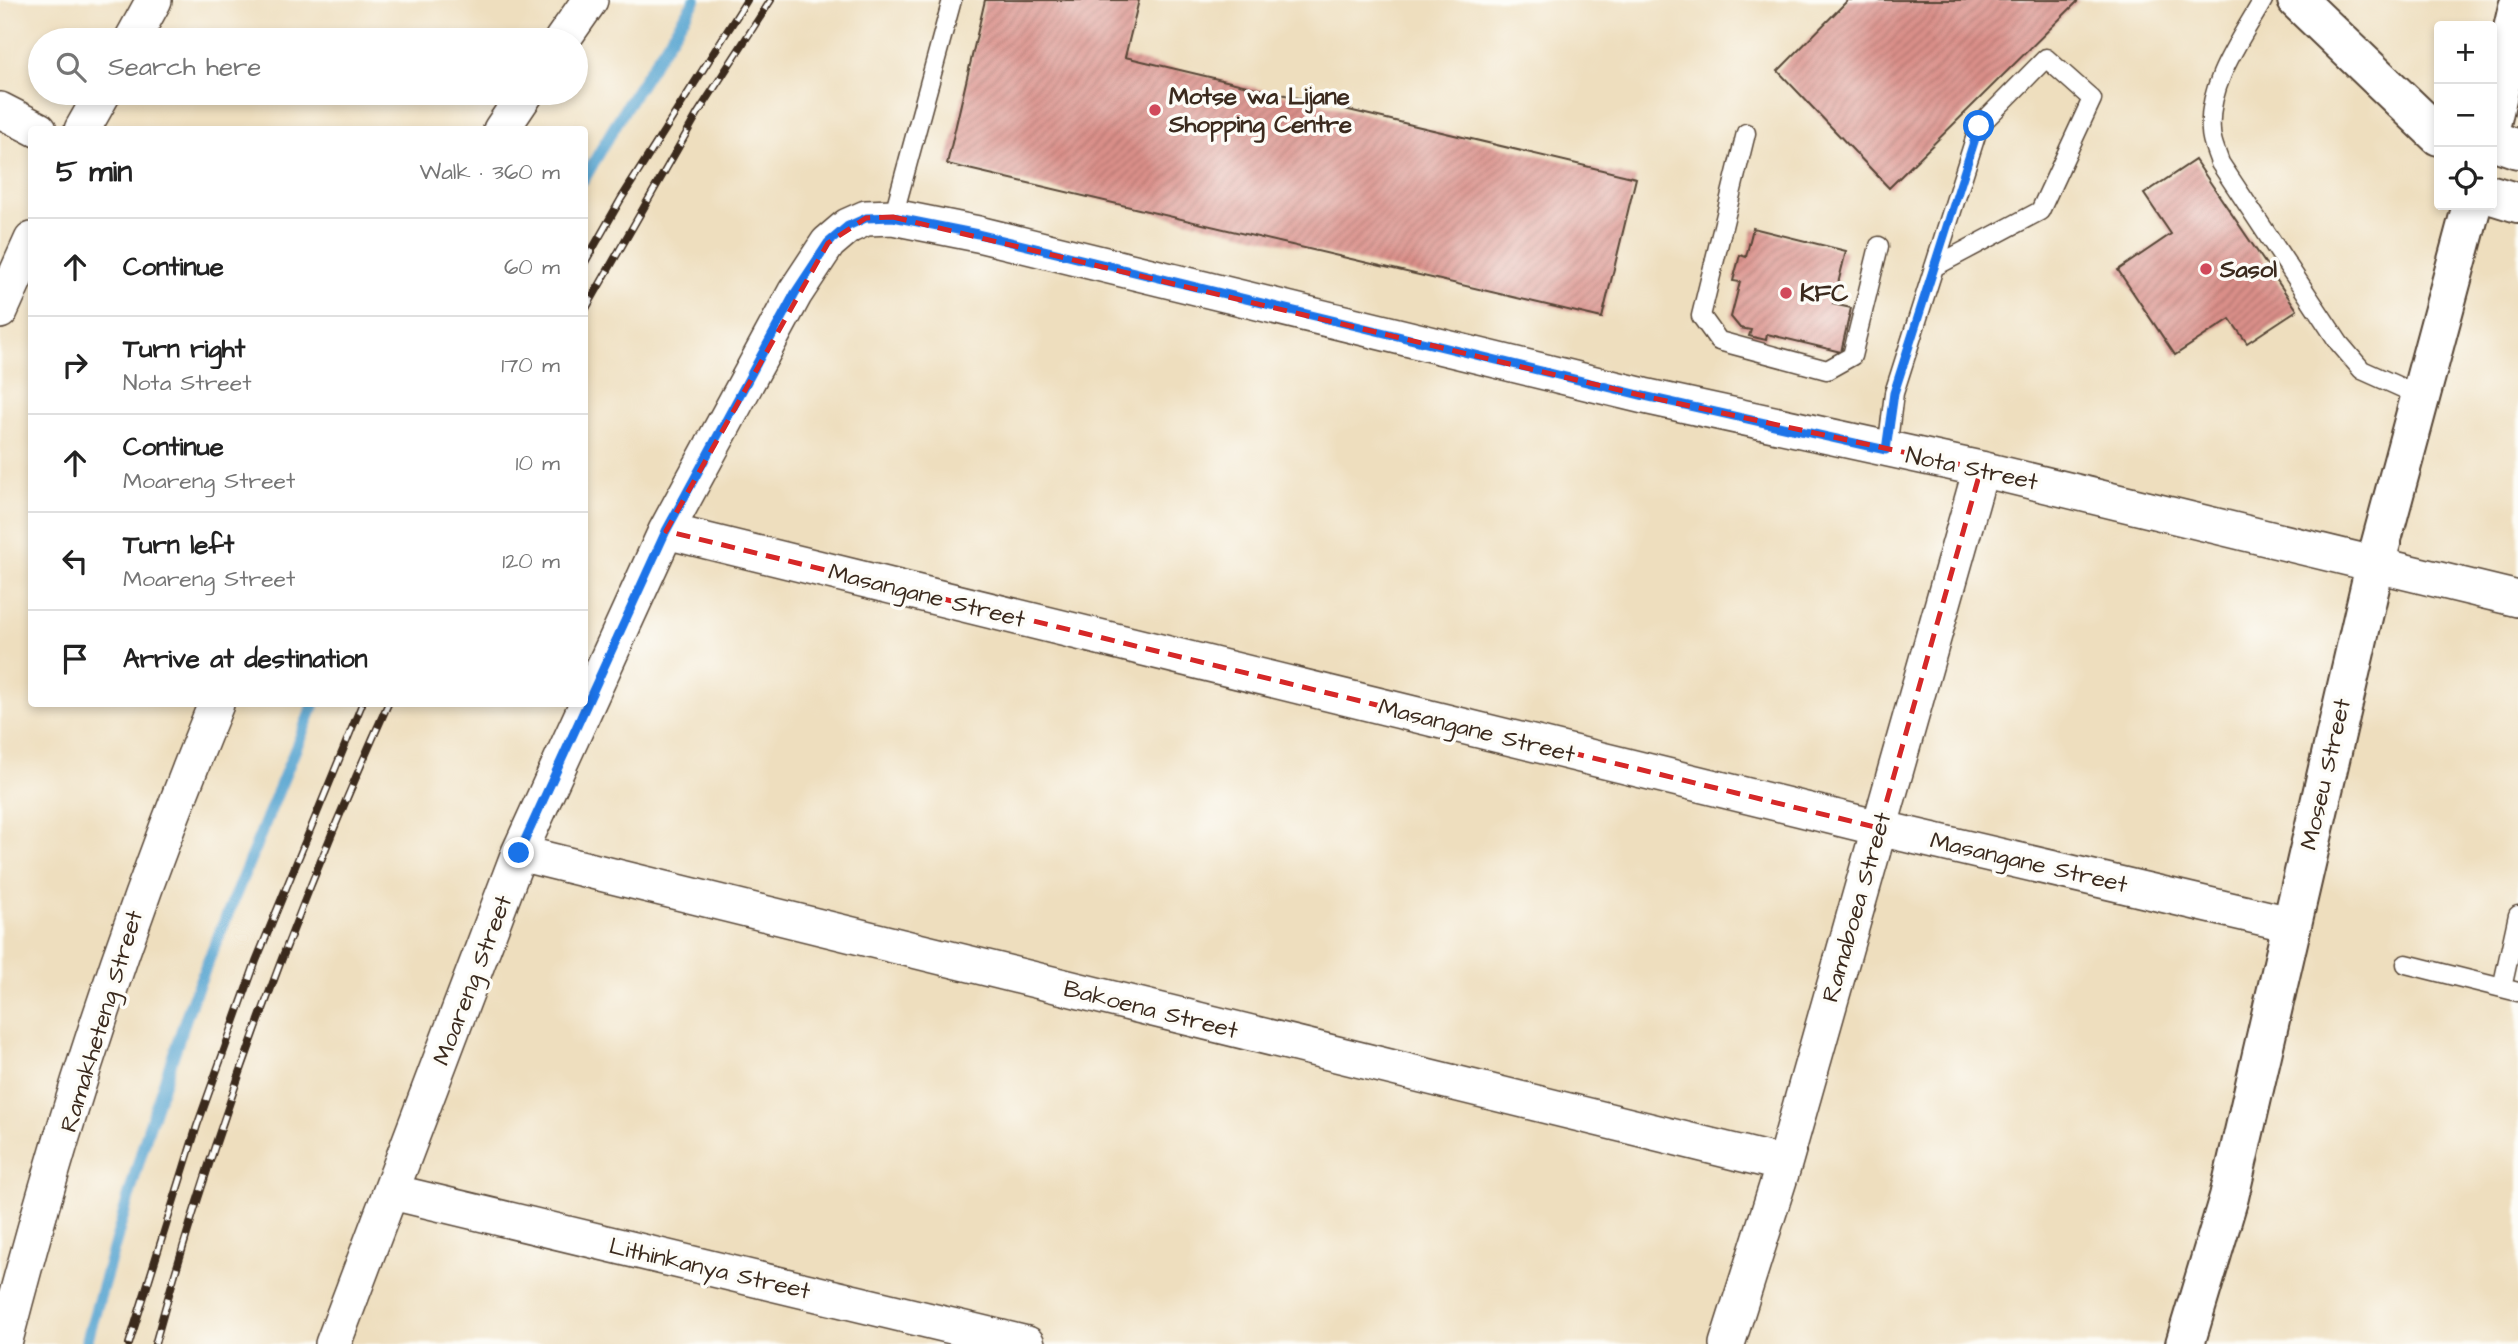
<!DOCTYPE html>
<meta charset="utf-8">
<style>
:root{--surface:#fff;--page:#f6f6f6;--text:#222;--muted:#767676;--line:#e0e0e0}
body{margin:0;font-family:"Architects Daughter",sans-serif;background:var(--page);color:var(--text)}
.controls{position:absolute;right:21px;top:21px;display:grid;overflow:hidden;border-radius:7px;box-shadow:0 4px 10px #0003}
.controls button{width:63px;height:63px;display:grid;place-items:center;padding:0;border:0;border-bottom:2px solid var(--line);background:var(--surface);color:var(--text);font:35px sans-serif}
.stop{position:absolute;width:21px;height:21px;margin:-16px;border:5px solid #1a73e8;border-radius:50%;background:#fff}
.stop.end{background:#1a73e8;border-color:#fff;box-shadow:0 2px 7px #0008}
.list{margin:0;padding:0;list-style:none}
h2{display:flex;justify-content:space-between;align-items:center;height:91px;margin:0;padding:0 28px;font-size:30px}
h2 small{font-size:23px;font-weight:400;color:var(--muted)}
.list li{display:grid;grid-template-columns:46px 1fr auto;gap:21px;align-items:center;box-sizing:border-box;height:98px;padding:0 28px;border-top:2px solid var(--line)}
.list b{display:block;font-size:26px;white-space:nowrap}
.list p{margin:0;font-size:23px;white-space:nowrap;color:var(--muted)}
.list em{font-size:23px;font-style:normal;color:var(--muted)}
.icon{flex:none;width:38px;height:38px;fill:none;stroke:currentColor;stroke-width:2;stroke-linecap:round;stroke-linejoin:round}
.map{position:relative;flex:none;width:2518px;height:1344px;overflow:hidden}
.search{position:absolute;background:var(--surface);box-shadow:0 4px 10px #0003;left:28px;top:28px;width:560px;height:77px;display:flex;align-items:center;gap:18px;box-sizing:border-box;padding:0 24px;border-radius:38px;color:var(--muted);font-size:26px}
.panel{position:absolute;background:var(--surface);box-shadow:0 4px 10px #0003;left:28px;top:126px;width:560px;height:581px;border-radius:7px}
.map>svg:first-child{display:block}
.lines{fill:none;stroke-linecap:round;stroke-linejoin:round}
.stream{stroke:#56a4d0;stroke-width:12}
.building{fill:url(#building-hatch)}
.service-casing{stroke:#564536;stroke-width:21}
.minor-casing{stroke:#564536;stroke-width:38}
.tertiary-casing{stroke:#564536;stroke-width:42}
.secondary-casing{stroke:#564536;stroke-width:42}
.service{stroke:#fff;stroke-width:18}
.minor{stroke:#fff;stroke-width:35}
.tertiary{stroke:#fff;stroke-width:38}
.secondary{stroke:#fff;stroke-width:38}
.rail-casing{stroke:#3b2a1e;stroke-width:8}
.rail{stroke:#fdfcf7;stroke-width:5;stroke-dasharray:16;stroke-linecap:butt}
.route{stroke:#1a73e8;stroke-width:9}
.marked{fill:none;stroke:#d62828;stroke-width:5;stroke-dasharray:14 9;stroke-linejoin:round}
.poi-dot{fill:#d1495b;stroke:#fdfcf7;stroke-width:2.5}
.labels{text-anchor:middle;stroke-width:7;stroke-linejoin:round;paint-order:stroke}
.poi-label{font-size:24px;font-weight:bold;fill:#3b2a1e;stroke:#fdfcf7;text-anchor:start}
.street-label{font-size:24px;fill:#3b2a1e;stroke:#fdfcf7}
</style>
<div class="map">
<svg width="2518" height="1344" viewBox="0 0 2518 1344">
<defs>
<pattern id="building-hatch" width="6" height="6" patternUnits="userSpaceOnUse" patternTransform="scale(1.75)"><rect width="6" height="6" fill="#da8f89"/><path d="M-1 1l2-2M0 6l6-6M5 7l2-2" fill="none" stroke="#b2756f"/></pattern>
</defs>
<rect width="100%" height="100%" fill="#fdfcf7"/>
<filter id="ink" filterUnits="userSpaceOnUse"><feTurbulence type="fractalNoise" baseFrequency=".0143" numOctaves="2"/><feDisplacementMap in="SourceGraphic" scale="14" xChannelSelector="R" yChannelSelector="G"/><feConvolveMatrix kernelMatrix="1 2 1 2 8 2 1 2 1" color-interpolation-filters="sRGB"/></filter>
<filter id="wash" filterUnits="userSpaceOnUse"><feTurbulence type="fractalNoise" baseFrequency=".00686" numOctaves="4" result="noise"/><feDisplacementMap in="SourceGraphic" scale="28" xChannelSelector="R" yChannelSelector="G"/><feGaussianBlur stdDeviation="1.57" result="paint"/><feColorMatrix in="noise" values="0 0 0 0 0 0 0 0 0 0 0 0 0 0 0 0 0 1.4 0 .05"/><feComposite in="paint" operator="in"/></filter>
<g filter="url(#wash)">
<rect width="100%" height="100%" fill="#eedebe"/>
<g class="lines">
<path class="stream" d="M584,179l42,-72 69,-107
M86,1344l62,-214 43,-127 123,-299"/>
</g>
<g id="blocks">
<path class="building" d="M985,0h154l-14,57 511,121 -34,140 -655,-154z
M1848,0h231l-190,188 -111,-117z
M2195,160l102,150 -50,33 -17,-24 -55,36 -57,-85 53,-36 -27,-40z
M1753,228l93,23 -13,53 18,4 -10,44 -74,-18 -1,6 -17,-4 2,-6 -11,-2 -9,-11 9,-35 -7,-1 7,-26 6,2z"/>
</g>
</g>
<g filter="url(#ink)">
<use href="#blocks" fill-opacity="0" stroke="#564536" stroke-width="2"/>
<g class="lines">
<g class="service-casing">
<path id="service" d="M2263,0c-22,39 -56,84 -52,131 0,11 6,22 9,32l119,180 23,27 58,26
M1746,133l-45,183 18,25 108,29 25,-14 27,-110
M893,217l59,-217
M1887,450l7,-57 85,-267 67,-68 46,41 -52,112 -106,56
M2406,964l112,28
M2502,988l16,-73"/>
</g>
<g class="minor-casing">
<path id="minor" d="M132,40l22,-40
M562,40l28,-40
M0,110l39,20
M82,130l21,-37
M501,130l25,-37
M0,311l32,-71
M666,531l1213,297 411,96
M519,853l1265,311
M392,1192l635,152
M4,1344c56,-218 127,-433 212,-640
M333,1344l186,-491 147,-322 129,-238 33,-50 20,-17 18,-8 27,-1 85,17 666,162 337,73 537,130
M1727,1344l57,-180 197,-695"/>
</g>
<g class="tertiary-casing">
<path id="tertiary" d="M2492,120l26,-113
M2185,1344l44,-147 146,-632 97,-360"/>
</g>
<g class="secondary-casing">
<path id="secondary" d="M2297,0l142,136
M2492,140l26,9
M2492,195l26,8"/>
</g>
<use href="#service" class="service"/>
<use href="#minor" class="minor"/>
<use href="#tertiary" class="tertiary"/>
<use href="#secondary" class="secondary"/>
<g class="rail-casing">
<path id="rail" d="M584,264l37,-65 126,-199
M584,312l114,-199 73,-113
M129,1344l68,-218 59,-165 106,-257
M155,1344c60,-219 140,-433 233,-640"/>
</g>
<use href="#rail" class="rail"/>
</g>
</g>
<g class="lines" filter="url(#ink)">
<path class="route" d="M519,853l147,-322 129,-238 33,-50 20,-17 18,-8 27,-1 85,17 666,162 242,54 8,-57 85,-267"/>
</g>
<path class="marked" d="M893,217l751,179 337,73 -102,359 -1213,-297 162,-288 38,-25z"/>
<g class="poi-dot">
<circle cx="1155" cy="110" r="7"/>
<circle cx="2206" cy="269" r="7"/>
<circle cx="1786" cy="293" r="7"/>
</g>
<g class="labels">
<g class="poi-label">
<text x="1169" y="104">Motse wa Lijane<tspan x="1169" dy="28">Shopping Centre</tspan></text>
<text x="2220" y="277">Sasol</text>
<text x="1800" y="301">KFC</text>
</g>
<g class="street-label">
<text transform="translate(1972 468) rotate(12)" y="8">Nota Street</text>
<text transform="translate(927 595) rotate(14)" y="8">Masangane Street</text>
<text transform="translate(1477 730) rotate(14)" y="8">Masangane Street</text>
<text transform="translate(2325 774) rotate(-77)" y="8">Moseu Street</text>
<text transform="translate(2029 862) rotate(13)" y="8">Masangane Street</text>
<text transform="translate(1856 907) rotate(-74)" y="8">Ramaboea Street</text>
<text transform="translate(472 980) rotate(-69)" y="8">Moareng Street</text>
<text transform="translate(1151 1009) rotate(14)" y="8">Bakoena Street</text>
<text transform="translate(101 1021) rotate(-73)" y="8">Ramakheteng Street</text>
<text transform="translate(710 1268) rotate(13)" y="8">Lithinkanya Street</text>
</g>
</g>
</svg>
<div class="controls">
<button>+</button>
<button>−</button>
<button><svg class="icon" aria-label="locate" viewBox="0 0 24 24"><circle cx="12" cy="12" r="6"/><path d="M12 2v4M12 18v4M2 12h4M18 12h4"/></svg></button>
</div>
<div class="stop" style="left:1979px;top:126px"></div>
<div class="stop end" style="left:519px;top:853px"></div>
<div class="search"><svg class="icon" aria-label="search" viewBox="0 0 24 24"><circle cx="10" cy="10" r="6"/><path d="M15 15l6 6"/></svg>Search here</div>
<section class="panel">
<h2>5 min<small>Walk · 360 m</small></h2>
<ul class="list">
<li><svg class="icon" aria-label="ahead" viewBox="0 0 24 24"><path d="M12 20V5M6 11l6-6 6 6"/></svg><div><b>Continue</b></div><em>60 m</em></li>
<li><svg class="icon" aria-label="right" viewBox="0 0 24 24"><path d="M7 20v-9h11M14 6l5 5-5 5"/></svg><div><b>Turn right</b><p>Nota Street</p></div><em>170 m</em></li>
<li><svg class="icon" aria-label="ahead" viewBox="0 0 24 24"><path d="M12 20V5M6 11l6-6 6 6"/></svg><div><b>Continue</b><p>Moareng Street</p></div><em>10 m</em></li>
<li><svg class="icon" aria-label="left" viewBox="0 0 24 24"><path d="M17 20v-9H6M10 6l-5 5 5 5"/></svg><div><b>Turn left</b><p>Moareng Street</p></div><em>120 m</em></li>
<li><svg class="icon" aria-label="arrive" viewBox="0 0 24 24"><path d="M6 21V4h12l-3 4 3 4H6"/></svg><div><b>Arrive at destination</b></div></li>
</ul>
</section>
</div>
